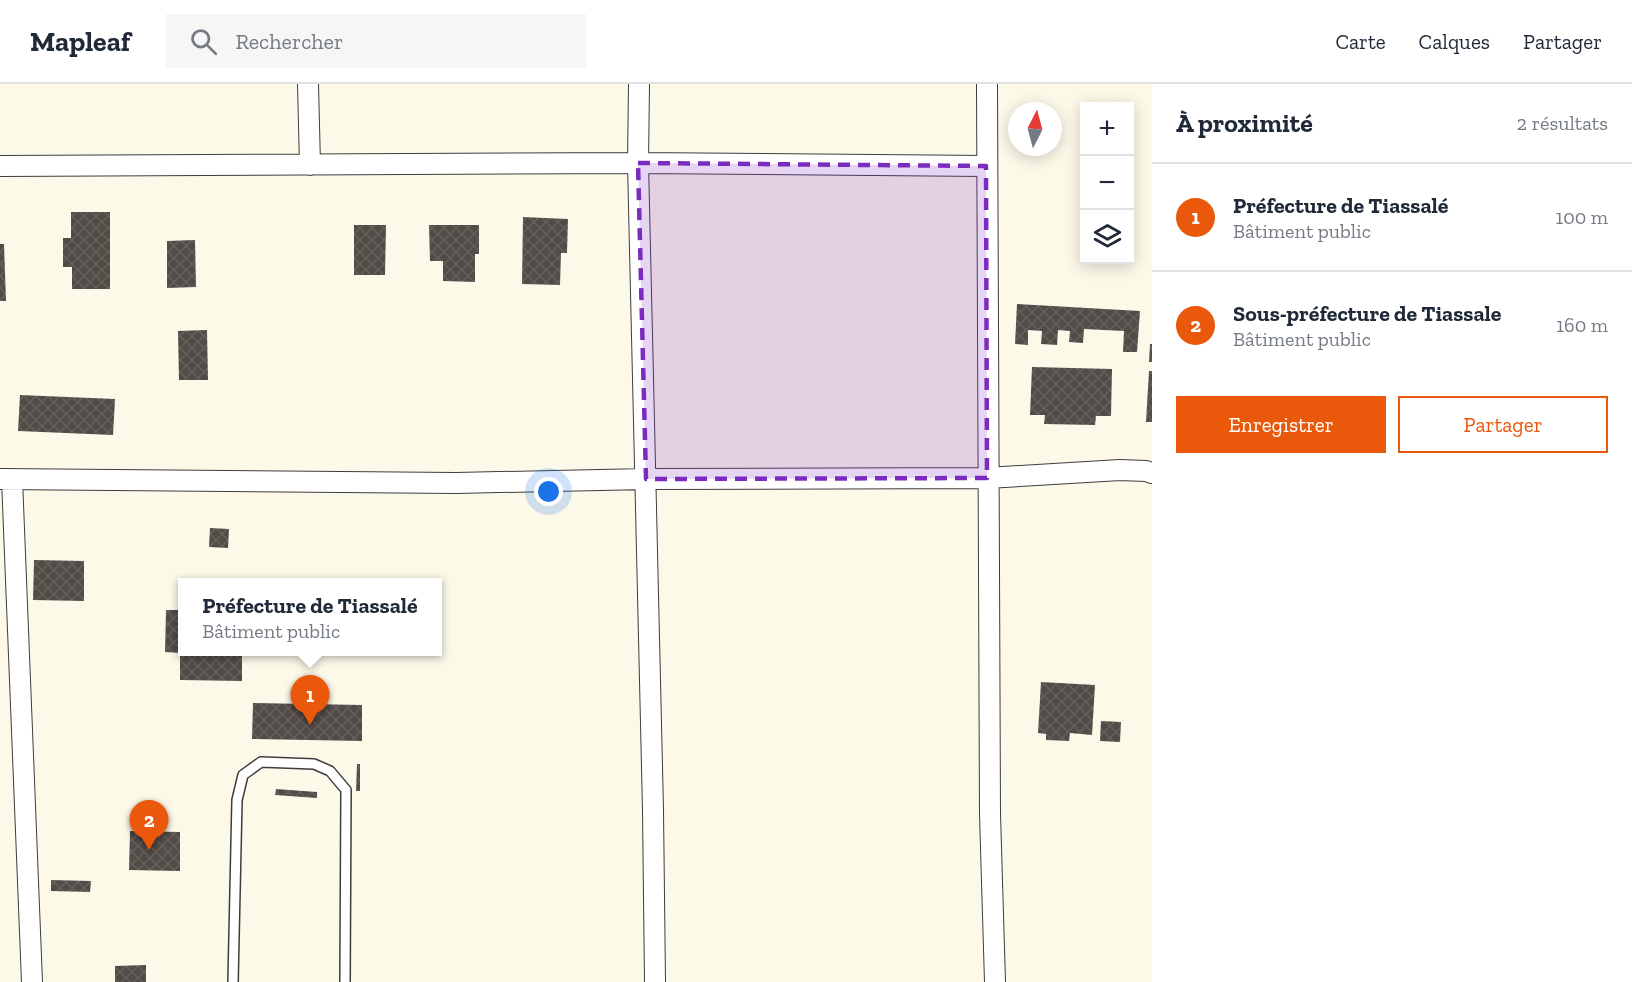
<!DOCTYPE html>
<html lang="fr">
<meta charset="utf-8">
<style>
:root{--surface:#fff;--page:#f6f6f7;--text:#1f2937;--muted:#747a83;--line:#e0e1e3;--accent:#ea580c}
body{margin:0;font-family:"Zilla Slab",serif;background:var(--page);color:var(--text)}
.controls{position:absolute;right:18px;top:18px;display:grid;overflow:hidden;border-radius:0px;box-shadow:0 3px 15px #0003}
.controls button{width:54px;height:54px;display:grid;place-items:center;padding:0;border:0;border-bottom:2px solid var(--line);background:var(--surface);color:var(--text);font:30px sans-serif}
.compass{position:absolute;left:1008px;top:18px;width:54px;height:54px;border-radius:50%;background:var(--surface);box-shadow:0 3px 15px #0003;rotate:6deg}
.you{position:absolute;left:549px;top:408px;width:21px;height:21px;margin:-15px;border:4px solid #fff;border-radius:50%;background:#1a73e8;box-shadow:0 0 0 9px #1a73e833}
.badge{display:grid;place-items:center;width:39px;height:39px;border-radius:50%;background:var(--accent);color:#fff;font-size:20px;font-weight:700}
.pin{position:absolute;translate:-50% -50px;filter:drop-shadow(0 2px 3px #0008)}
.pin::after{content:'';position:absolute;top:32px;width:21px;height:18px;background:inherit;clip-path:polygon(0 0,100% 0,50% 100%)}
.popup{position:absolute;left:178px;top:494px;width:264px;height:78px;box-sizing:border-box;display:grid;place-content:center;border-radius:0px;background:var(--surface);filter:drop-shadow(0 2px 4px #0005);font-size:20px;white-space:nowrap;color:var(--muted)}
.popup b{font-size:22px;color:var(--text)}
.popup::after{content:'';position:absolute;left:50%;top:100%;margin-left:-12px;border:12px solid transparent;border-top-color:var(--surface)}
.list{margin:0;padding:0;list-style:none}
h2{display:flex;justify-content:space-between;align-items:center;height:78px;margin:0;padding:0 24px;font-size:26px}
h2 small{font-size:20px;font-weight:400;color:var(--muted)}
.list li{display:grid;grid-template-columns:39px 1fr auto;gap:18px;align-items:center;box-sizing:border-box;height:108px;padding:0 24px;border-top:2px solid var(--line)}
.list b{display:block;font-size:22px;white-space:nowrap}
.list p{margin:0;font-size:20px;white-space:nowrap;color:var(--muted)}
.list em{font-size:20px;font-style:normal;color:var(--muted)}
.actions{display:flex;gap:12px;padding:18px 24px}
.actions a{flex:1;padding:14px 0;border:2px solid var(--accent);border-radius:0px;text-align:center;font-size:21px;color:var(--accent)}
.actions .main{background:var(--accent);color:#fff}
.icon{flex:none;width:33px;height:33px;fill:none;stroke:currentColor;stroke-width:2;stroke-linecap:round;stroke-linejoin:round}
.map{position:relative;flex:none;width:1152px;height:898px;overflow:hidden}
header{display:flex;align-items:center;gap:36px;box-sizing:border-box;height:84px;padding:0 30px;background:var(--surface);border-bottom:2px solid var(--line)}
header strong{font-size:28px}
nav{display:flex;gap:33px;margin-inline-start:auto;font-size:21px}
.search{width:420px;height:54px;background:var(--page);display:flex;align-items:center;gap:15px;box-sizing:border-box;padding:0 21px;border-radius:0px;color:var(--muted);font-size:22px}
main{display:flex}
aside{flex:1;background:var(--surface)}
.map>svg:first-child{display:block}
.building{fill:url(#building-cross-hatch)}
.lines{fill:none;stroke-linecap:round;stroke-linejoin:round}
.service-casing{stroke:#3d3d3d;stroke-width:12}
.minor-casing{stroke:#3d3d3d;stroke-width:22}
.service{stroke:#fff;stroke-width:9}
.minor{stroke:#fff;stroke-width:20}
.marked{fill:#7b2cbf;fill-opacity:0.2;stroke:#7b2cbf;stroke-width:4.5;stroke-dasharray:12 8;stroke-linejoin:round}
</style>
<header>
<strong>Mapleaf</strong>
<div class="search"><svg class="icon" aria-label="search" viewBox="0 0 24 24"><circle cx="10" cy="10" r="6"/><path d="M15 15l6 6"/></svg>Rechercher</div>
<nav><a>Carte</a><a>Calques</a><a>Partager</a></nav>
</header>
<main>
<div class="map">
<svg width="1152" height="898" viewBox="0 0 1152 898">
<defs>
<pattern id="building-cross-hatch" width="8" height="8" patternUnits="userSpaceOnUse" patternTransform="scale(1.5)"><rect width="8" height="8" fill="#524b47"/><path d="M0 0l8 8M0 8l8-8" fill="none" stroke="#66605d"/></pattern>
</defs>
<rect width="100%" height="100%" fill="#fdf9e9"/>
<path class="building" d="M71,128h39v77h-38v-22h-9v-29h8z
M523,133l45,2 -1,34h-6l-1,32 -38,-1z
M354,141h32l-1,50h-31z
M429,141h50v29h-4v28l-32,-1v-20h-13z
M195,156l1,47 -29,1v-47z
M0,160h4l2,57h-6z
M1017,220l123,7 -3,41h-14l1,-21 -40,-2 -1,14 -14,-1 1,-11 -12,-1 -1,15 -16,-1 1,-13 -14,-1v15l-13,-1z
M207,246l1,50h-29l-1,-49z
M1150,260h2v18h-3z
M1032,283l80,2 -1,47h-15l-1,9 -51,-1 1,-9h-15z
M1149,287h3v51h-6z
M20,311l95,4 -2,36 -95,-4z
M210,444l19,1 -1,19 -19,-1z
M34,476l50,1v40l-51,-1z
M166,526h16v42h60v29l-62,-1v-27l-15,-1z
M1041,598l54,3 -3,50 -22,-2 -1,8 -23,-1v-6l-8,-1z
M253,619l109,2v36l-110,-2z
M1101,637l20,1 -1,20 -20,-1z
M357,680h3v27h-4z
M276,705l41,3v6l-42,-3z
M130,747l50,1v39l-51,-1z
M51,796l40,1 -1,11 -39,-1z
M146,881v17h-31v-16z"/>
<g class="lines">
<g class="service-casing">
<path id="service" d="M233,898l4,-182 6,-25 18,-13 53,2 16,7 16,19 -1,192"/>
</g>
<g class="minor-casing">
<path id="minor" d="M308,0l2,81
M639,0l-1,79 15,647 2,172
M987,0l3,730 5,168
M0,82l638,-3 348,3
M0,395l456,4 190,-4 341,-1 133,-8 26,1 6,2
M12,395l20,503"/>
</g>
<use href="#service" class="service"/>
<use href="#minor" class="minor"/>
</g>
<path class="marked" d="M638,79l348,3 1,312 -341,1z"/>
</svg>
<div class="controls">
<button>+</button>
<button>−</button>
<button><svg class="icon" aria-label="layers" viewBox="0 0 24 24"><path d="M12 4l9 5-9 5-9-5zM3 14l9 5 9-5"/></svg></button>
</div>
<svg class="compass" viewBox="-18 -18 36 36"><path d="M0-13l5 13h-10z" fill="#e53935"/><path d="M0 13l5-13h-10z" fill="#747a83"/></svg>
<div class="you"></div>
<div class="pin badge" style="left:310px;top:641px">1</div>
<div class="popup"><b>Préfecture de Tiassalé</b>Bâtiment public</div>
<div class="pin badge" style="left:149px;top:766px">2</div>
</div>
<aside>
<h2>À proximité<small>2 résultats</small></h2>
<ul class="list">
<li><span class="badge">1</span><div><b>Préfecture de Tiassalé</b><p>Bâtiment public</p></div><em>100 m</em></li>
<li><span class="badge">2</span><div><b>Sous-préfecture de Tiassale</b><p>Bâtiment public</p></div><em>160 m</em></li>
</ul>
<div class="actions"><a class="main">Enregistrer</a><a>Partager</a></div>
</aside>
</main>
